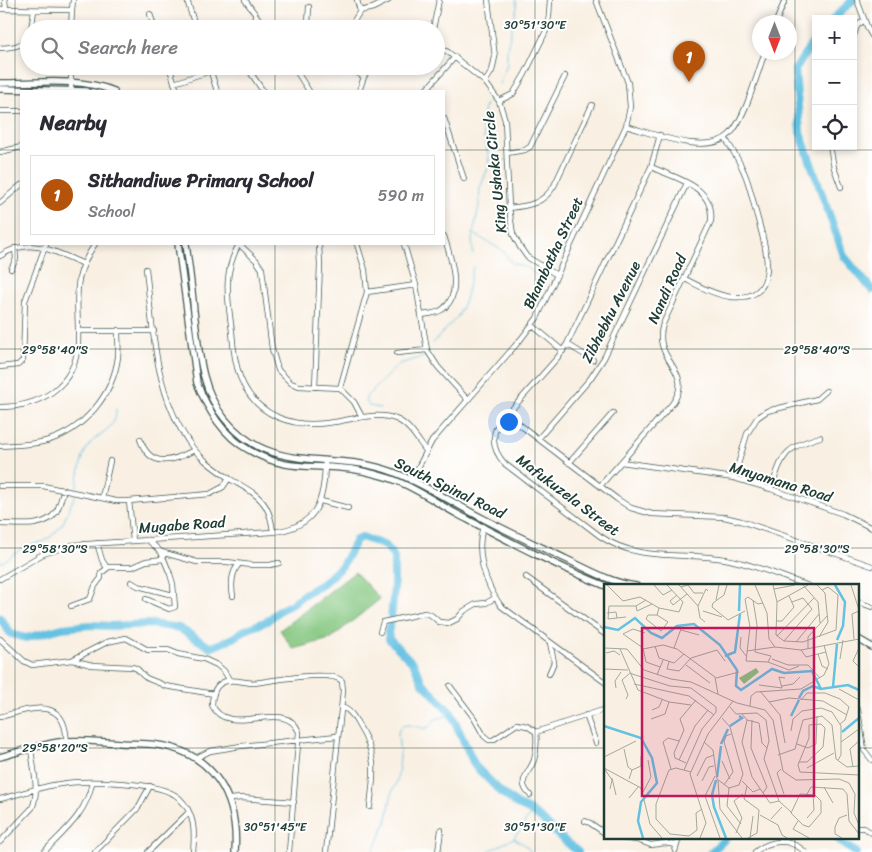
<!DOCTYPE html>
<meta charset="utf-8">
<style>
:root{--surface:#fff;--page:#f2f2f3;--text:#2b2b33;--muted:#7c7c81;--line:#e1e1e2;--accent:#b45309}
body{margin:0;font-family:Sriracha,sans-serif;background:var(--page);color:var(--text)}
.controls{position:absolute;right:15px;top:15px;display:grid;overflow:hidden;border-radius:0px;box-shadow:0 2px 8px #0003}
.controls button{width:45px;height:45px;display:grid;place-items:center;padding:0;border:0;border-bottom:1px solid var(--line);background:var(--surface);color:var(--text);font:25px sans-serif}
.compass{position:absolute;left:752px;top:15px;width:45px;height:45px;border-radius:50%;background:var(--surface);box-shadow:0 2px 8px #0003;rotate:180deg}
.you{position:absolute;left:508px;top:421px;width:18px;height:18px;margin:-12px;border:4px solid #fff;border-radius:50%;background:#1a73e8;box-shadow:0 0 0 8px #1a73e833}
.badge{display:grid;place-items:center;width:32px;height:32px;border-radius:50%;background:var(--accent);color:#fff;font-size:16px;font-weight:700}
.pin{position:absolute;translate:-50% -41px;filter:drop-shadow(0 1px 2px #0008)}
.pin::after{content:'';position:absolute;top:26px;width:18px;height:15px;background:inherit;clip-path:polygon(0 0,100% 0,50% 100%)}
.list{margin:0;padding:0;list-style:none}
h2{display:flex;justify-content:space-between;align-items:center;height:65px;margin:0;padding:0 20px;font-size:21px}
h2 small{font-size:16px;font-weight:400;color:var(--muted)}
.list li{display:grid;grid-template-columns:32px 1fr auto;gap:15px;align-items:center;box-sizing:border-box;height:80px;margin:0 10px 10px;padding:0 10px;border:1px solid var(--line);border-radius:0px}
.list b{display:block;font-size:19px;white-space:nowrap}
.list p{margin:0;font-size:16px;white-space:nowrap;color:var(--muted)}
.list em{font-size:16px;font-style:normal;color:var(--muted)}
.icon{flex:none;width:28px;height:28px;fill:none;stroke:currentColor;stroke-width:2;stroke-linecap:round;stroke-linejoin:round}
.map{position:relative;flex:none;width:872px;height:852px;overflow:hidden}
.search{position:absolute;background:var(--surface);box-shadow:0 2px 8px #0003;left:20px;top:20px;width:425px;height:55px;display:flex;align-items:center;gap:12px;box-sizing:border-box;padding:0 18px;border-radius:28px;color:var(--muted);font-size:19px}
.panel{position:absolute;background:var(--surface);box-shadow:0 2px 8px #0003;left:20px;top:90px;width:425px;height:155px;border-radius:0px}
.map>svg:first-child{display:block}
.green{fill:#84c780;stroke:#52825a}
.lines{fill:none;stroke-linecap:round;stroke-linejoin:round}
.stream{stroke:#64c1e2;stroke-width:1}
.river{stroke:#64c1e2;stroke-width:8}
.minor-casing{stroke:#40584e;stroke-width:6}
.tertiary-casing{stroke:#40584e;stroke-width:8}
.minor{stroke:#fff;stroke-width:4.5}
.tertiary{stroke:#fff;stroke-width:5.5}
.ticks{fill:none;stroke:#1f3d34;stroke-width:1;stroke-opacity:0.45}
.labels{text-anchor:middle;stroke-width:4;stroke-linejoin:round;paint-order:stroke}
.street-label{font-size:15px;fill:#1f3d34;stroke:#fff}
.inset-river{fill:none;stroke:#64c1e2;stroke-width:2.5}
.inset-road{fill:none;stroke:#a2a89d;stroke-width:1}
.view{fill:#c2185b;fill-opacity:0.15;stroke:#c2185b;stroke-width:2.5}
.inset-edge{fill:none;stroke:#1f3d34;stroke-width:2.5}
.ticks-label{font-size:12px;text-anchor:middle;fill:#1f3d34;stroke:#fff;stroke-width:4;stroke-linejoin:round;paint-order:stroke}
</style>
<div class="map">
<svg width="872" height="852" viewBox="0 0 872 852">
<rect width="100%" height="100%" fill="#fff"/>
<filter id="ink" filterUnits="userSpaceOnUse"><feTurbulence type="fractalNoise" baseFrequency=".02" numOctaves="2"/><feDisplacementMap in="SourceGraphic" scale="10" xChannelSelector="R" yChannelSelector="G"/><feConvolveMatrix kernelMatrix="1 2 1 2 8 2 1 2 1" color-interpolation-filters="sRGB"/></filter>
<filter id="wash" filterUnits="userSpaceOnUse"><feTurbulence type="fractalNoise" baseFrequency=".0096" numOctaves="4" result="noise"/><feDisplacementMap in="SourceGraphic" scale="20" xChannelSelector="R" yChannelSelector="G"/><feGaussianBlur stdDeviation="1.12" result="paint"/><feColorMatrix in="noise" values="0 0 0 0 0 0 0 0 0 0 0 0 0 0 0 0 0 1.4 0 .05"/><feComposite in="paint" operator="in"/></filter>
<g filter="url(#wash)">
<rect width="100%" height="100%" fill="#f9f0e3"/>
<path class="green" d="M355,572l25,27 -50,40 -37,10 -13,-19z"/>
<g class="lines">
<path class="stream" d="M499,84l8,-20v-16l10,-41 -1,-7
M474,234l29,17 9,12 16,5 10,8
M473,254l-1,-14 7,-34 1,-18 8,-20 1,-10 -8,-33 3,-17 6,-10
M433,343l25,-27 7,-16 8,-33
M380,408l-11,-2 -3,-4v-5l33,-33 28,-8
M77,486c2,-11 4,-28 10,-38 10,-16 31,-18 29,-39
M0,562h3l21,-15 19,-5 10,-7 10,-12 12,-28
M514,838l12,8 5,6
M489,851l25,-13 18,-26
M373,852l13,-29 6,-31 5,-11 3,-24 -2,-25 4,-6c16,-5 23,12 33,-7l12,-3 4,-3"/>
<path class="river" d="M833,19l20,-19
M816,37l-21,33 5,62 44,124 28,34
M0,618l11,16 15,4 36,-10 28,-3 21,1 40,-2 28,4 29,18 4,1 21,-9 10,-7 24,-10 13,-11 12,-6 12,-10 18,-10 20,-18 14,-26 6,-3 24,9 8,11v31l-3,32 -3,12 1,7 25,25 8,18 29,31 24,53 27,27 16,12 11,5 15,11 8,9 26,22
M837,838l7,7 12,7
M711,852l15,-14"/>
</g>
</g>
<g filter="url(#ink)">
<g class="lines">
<g class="minor-casing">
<path id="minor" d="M5,0l1,9
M187,0l9,29
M245,0l21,29
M857,0l11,29 4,7
M0,9l72,1 1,-10
M360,11l13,-3 16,-8
M150,14l5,15
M776,22l9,-22
M308,24l1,-17
M31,29l3,-18
M71,29l1,-19
M243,29l14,-12
M289,29c9,-6 19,-7 29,0
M349,29l11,-18 -3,-11
M433,29l6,-29
M853,38l4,-12 7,-6
M436,46l12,6 37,30 14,19 6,19 4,88 4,26 7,13 7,10 30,18
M0,48c12,-1 21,-1 29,-11
M169,66l8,25
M209,66l8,25
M246,66l17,25
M293,66l16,25
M346,66l18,11
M485,82l7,-11 3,-14 -7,-57
M174,83l36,-12
M71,90v-24
M359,91l5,-14 6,-11
M425,91l30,-34
M499,101l14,-7 12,-20 21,-43 3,-15 1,-16
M0,111h21
M444,118l20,61
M626,126c26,7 82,31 104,8 15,-15 27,-60 35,-82
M660,135l-9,32 -84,177 -9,13 -61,69c-7,15 -2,27 8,38l95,72c37,26 82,16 125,23 29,5 57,18 84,27
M830,146l4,22 7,19
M0,152l21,-5
M507,153l18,-3 5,-3 35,-71
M0,203l21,-18
M509,208c19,-2 34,-4 45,-22l38,-81
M239,244c-17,31 -11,55 -7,88 1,15 3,31 8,45 16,41 55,52 94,45 20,-3 44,-11 64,-2 12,6 20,20 28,31
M239,244l17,16 6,9 10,80 6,21 13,13 8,3 41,2 14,14 8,15
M404,244l12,41 11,65 11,17 29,32
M0,256c31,-20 53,-5 84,8
M11,269l5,-10 -1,-11
M146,269c7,59 8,121 42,172 10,16 26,27 42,38 13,8 28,14 36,28 4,7 6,16 7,25
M685,279c14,7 30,16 46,18 53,5 34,-52 26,-81 -4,-14 -7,-31 -13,-44 -5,-12 -12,-23 -19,-34
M367,292l49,-7
M421,315c7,-1 16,-1 22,-6 21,-15 7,-54 1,-73
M532,325l31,26
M78,331h76
M567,344l26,16
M397,353l30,-3
M0,367l18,-2 5,-5 2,-59 21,-57
M315,387l5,-122 -1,-21
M340,388l27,-96 -2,-22 -8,-26
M0,407c39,0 75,-20 78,-63 1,-21 -3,-44 1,-65 3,-13 9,-25 16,-35
M507,415l110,84 14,9 21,6 72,3 17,4 131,45
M140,439c10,30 32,23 54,11
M538,439l52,-60 14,-21 83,-175
M0,446c16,-1 31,-1 46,-5 37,-10 67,-46 72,-84 1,-9 0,-18 0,-27
M621,462l113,16 37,11 72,25 29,14
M569,463l44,-50
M734,478l13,-44 10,-16 10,-7 50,-12 9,-8
M411,481l21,-40 89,-102 16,-21 89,-192 4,-19 -2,-24 -32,-83
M0,486h43l73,15h13l81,-7 13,-7 6,-9
M600,486l72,-82c25,-34 -21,-42 -9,-80l48,-103c4,-35 -36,-43 -60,-54
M771,489c12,-35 13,-41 49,-52
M102,498l8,-37
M129,501l4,40
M321,501l27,7
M0,524c17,0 45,5 56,-12 4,-6 5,-15 8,-22
M483,526c-8,27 2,58 18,80l105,77
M97,543l5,17 5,8
M161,552l36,10h30l24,3h19l9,-2
M526,577l80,58
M0,579l43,-25 29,-9 201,-13c44,-5 52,-31 52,-72
M131,582l7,4 35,9
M233,596c-2,-12 -2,-23 6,-32
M146,599l23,10 6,-2 -2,-23 -3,-10 -9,-22 -13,-12
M858,602l14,5
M71,606l19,-7 5,-13 6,-8v-5l8,-6h23l14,-6 17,-2
M380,632l3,-10 42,-9 6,2 8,7 10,1 8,-4 7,-8 12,-7 10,-1 9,-5
M0,639l24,22 8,4 40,-5 20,5 40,2c8,1 7,6 13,10 6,4 14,5 20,9l49,8
M72,660l35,-18 19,-4 22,12h20l10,4 26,5 13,6 7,6 6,10
M549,674l5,-12 -4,-19
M450,686l24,32 10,18 5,4h4l24,-16 10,2 9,6 70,-23
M341,707c10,3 13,10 18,19 19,31 15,46 11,81
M858,710l6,40 8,10
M586,715l10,28
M0,717c19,-5 55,-20 64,8 2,5 2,11 3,16
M196,758l14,-7 31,-5 96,-10
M530,795c-14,-14 -1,-21 4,-35 3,-10 3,-19 2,-28
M0,799c20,-5 39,-12 60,-15 25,-4 101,-3 119,14 16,15 16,34 14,54
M230,799l12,-1 52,4
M585,821l5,2 16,11
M858,828h6l8,5
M621,838l16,2 14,5 14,-2 11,2
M0,842l32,-34c8,-16 1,-41 -1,-59
M675,851l4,-13
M44,852c21,-22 42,-38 48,-69
M95,852l43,-44 12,-22
M148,852l41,-40
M289,852l10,-120c-14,-36 -71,8 -87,-27 0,-7 2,-17 8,-21 10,-7 23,-1 34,-1 18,-2 76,-14 88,-2l1,10 -17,161
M438,852l3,-22
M755,852c16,-13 35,-14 50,0"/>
</g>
<g class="tertiary-casing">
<path id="tertiary" d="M0,83c37,0 79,-6 114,8
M0,89l87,2
M178,244l19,139c11,27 26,53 52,67 34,20 56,15 92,18 16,1 32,5 48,10 25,8 47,25 70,37 48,25 97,51 147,71
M186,244c3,22 6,45 8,67 5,38 6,78 31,108 47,58 108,30 168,53 32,12 61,32 91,47 27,14 55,27 82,40 22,10 45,24 70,27
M858,639l14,8
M0,757c22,-6 44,-14 67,-16 17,-1 35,1 53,2 12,1 25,0 38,2 56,8 81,53 77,107"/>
</g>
<use href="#minor" class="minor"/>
<use href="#tertiary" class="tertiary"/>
</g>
</g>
<path class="ticks" d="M15,0v852M275,0v29M535,0v852M795,0v586M275,66v25M0,150h21M444,150h428M275,244v608M0,349h872M0,548h872M0,748h606M858,748h14M795,838v14"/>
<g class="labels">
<g class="street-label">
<text transform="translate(495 172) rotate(-96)" y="5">King Ushaka Circle</text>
<text transform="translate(553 253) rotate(-65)" y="5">Bhambatha Street</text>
<text transform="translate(667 289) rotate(-66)" y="5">Nandi Road</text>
<text transform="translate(611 312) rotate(-63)" y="5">Zibhebhu Avenue</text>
<text transform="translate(781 482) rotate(17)" y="5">Mnyamana Road</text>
<text transform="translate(450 488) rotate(26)" y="5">South Spinal Road</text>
<text transform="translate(568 495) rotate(37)" y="5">Mafukuzela Street</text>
<text transform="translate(182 525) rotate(-4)" y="5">Mugabe Road</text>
</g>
</g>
<g transform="translate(604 584)">
<rect width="255" height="255" fill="#f9f0e3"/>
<path d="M152,84l3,4 -15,12 -5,-6z" fill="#84c780"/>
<path class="inset-river" d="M231,1l10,17 -2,24 -6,14M135,27l1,-26M0,43l14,3 17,-12 16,15 11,5 15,-12 17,-2 26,21 17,25 -1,16 5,4 31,-21 12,4 28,-2 9,18 27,-4 11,5M121,72l10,-4 5,-38M229,103l4,-43M195,114l4,-7 10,-5 8,3M187,132l8,-16M0,142l37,12 11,20 5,25 -16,19 -3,19 5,17M126,142l12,-8 -3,-2M238,148l17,-14M117,160l7,-15M113,193l4,-31M112,196l-4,15 2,12 12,31"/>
<path class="inset-road" d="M3,1l16,16 17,-4 19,11 20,4 4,-10 -16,-17M50,1l9,10 9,-5M75,1l19,21 2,12 5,4M123,1l-3,10 -11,8 -1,4 16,13 17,-9M151,1l12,28 2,26 6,8 26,3 58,-11M169,1l4,17 -1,33 8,6 19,1 33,-12 2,-35 -10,-8 -6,3M199,1l15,17 2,21M213,1l8,8 3,29 -9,15M247,1l8,25M77,3l7,-2 6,8h9M170,5l21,-4M73,11l-7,6 3,4 14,-11M42,16l-10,6 1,5 15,-7M112,16l3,-15M149,16l4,25 -2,27 16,4 -3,6M173,18l31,-17M159,19l-5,1 -10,-7 -3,2 5,28 -4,34 22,1M94,22l8,-17 2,2M99,27l19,6M3,29l9,-1 1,6M53,31l11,7 -7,9 -15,-12 2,-4h9l2,-7M22,33l-18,2 1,-13h27M172,37h6l12,-14 -5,-11M77,46l18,5M41,49l-12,-4 -10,5 20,14 3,14 14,5M173,52l37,-38M137,53l-1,11 7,9M250,55l-2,-25 7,-3M180,57l28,-32 -9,-11 -11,4M192,58l23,-28M51,62l4,12 15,5 10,-9M0,64l23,1 17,21 27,9 20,3 46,21 28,7 8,10 10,51 13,9 43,-1 10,4 6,11 -1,19 5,12M70,64l7,-19M255,64l-6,13 6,6M16,65l18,41 31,12 22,3M39,65l20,-4 14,4 38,28 3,17M204,65v-12l19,-21M197,66l5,7 20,-5M143,67l28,-4M2,69l8,-2 6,4M214,70l4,12 6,3M168,75l16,6h20l12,13M236,75l3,-19M65,78l-2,7 12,2 12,-13 26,-8 8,11M164,78l21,8 10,-4M82,81l24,18M0,85l24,1M25,89l41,13 21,2 25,19v5l-14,17 -18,41M53,91l6,-15M112,94l23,-6M30,100l55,12 25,19M155,101l23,3M178,102l11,-2 7,-7M12,104l-1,-7 6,-9M178,104l-3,-11 6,1M235,105l20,11M156,107l20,24 5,28M22,115l2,-4 -6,-15 7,-6M197,116l6,-7h18l15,6 9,8 -4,13 -5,4M165,118l20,-4 34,3 24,14M146,122l1,-10 5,-4 45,-3 23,-14 5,-11 -5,-19M126,123l6,7 21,-1 9,7 3,21 -5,18 15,42 12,11M48,126l7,-3 3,-7M138,130l5,6 12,3 3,20 5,5M47,135l14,-5 4,-12M143,136l-5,22 10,35 18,26 9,-2M148,136l-1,28 16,39 -4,6M187,147l2,-12 9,-8 19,-3 11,4 9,14v29l-3,5M100,158l9,8 4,29 12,9 10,-3 4,-11 -13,-47 -8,-9M237,158l18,-13M193,160l11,4 8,-4 1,-28M20,165l4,18 4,3 -3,9M174,171l17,-6 8,-29 19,-4 10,9 4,34 11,8 12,-1M0,173l32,-16M75,176l16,-34 13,-16M118,177l8,18M195,178h8l16,-15 2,-19 -4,-4 -12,1v13l-9,22 -1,2 -1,3 2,7 59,3M82,179l-11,-5 -1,-5 10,-23 -4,-11 16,-19M249,183l-3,-18 9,-8M0,184l37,20 9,36 12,14M0,184l8,12 -2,9M203,184l27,-15M67,185l-8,-27 5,-4 11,3M177,185l-4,4 7,21M28,186l9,-4v-10M87,188l-15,-4 -7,2 -13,34v15l14,15 19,2 8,-6 -1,-17 6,-4M93,192l9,-18 8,-3M111,192l-10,20 15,42M8,194l4,17M114,196l2,29 22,29M98,197l7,-14 5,-1M138,197l5,5 -3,13 15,11 -2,23 -9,5M120,201l9,-13 -9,-30 2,-6 5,-2M143,202l6,6 7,-3M220,203l9,16M125,204l-2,18 14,18M39,208l8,-15 -3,-17M196,210l15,1 6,6v12l-12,14 -6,-2 -12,-12zM203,210l4,-7 32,2 4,5 2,27 10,13M25,214l10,-12M156,231l18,10 4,10 5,3M203,234l7,-8 -1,-16M167,235l11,-12M194,237l-5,8 16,9M132,249l6,-15 -8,-17 9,-7M96,254l6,-15 -16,-49 18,-40 25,-33M146,254l3,-22M238,254l-7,-4v-7l4,-9 8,-3"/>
<path class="view" d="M38,44h172v168h-172z"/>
<rect width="255" height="255" class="inset-edge"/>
</g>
<g class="ticks-label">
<text x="535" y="29">30°51'30"E</text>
<text x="817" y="354">29°58'40"S</text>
<text x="55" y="354">29°58'40"S</text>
<text x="817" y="553">29°58'30"S</text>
<text x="55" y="553">29°58'30"S</text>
<text x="55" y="752">29°58'20"S</text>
<text x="275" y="831">30°51'45"E</text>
<text x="535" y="831">30°51'30"E</text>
</g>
</svg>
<div class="controls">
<button>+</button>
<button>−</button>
<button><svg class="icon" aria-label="locate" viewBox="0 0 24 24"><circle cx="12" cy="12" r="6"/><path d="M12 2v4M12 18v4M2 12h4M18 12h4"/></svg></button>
</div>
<svg class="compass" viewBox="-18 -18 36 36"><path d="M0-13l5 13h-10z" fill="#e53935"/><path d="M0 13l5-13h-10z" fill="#7c7c81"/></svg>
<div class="you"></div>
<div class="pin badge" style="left:689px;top:82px">1</div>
<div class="search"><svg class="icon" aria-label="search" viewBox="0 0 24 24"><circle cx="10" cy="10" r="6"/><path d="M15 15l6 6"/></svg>Search here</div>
<section class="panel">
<h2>Nearby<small></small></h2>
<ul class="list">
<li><span class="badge">1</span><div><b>Sithandiwe Primary School</b><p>School</p></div><em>590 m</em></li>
</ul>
</section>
</div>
